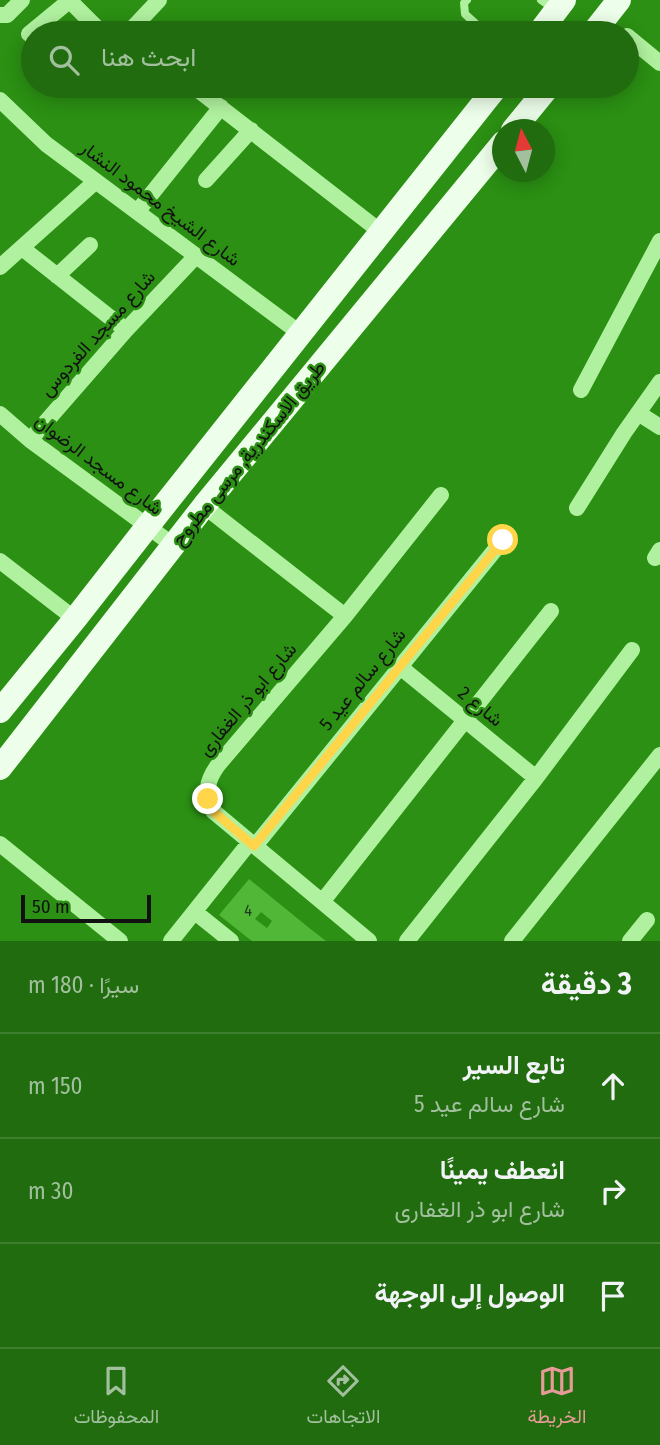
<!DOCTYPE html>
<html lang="ar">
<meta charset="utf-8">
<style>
:root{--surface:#206c0e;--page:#287117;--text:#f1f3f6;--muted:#a2c09e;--line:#3d7f2e;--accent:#e69b98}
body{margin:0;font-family:"Fira Sans Condensed",Vazirmatn,sans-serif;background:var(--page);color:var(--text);direction:rtl}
.compass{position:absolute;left:492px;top:119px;width:63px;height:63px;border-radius:50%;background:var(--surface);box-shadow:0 4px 18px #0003;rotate:354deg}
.scale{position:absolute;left:21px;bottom:18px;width:130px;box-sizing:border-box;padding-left:7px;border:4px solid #111;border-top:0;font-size:19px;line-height:24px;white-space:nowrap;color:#111;-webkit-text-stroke:5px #2b9013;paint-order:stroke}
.stop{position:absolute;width:21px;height:21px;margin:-16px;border:5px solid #ffd54a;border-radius:50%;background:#fff}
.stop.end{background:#ffd54a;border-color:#fff;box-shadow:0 2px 7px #0008}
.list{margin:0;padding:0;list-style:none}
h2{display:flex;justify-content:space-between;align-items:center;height:91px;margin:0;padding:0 28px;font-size:30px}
h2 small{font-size:23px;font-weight:400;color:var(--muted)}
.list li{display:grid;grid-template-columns:46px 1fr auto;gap:21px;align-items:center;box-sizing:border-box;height:105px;padding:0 28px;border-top:2px solid var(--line)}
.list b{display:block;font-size:26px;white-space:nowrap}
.list p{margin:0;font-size:23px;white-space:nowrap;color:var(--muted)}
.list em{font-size:23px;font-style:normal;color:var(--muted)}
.icon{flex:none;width:38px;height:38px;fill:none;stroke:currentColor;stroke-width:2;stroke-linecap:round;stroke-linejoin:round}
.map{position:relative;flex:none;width:660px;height:941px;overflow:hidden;direction:ltr}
.search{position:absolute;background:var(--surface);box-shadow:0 4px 18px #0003;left:21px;right:21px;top:21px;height:77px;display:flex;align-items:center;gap:18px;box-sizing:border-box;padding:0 24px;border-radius:38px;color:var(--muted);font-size:26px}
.sheet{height:406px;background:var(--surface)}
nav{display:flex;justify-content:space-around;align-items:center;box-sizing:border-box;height:98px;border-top:2px solid var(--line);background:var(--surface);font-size:19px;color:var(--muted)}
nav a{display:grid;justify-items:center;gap:4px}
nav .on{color:var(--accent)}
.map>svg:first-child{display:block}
.building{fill:#50b737;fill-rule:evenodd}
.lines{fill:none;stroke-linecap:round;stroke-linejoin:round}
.service{stroke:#b0f19f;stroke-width:8}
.minor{stroke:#b0f19f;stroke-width:16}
.primary{stroke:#edffea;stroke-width:24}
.route{stroke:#ffd54a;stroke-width:9}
.labels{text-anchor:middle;stroke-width:5;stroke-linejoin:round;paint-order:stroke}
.number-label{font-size:16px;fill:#213a1a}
.street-label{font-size:19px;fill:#111;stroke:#2b9013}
</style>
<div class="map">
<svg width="660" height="941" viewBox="0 0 660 941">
<rect width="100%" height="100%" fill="#2b9013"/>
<path class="building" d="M249,879l59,48 18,14h-74l-4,-3 -29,-23zM261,912l11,9 -5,7 -12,-9z"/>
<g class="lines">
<path class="service" d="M467,0l-3,3 1,11 21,19
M541,0l13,9"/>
<path class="minor" d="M69,0l33,33
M0,15h7l15,-15
M128,33l31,-33
M29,34l40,-33
M627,36l33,27
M193,86l188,146
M0,100l46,44 255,190
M206,180l45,-50
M137,212l84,-105
M22,248l104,82
M0,267l96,-86
M57,276l33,-31
M581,390l79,-149
M638,413l22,14
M0,414l30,26 143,105
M30,440l96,-110 70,-74
M204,506l141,110
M577,508l47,-75 36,-51
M655,558l5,-8
M0,561l75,58
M399,666l137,112
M0,844l120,97
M255,846l248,-306
M322,902l229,-291
M195,912l36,29
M171,941l79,-99
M369,941l-156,-130c-8,-19 -7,-29 5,-46l127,-149 96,-121
M407,941l129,-163 96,-128
M512,941l148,-186
M630,941l17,-21"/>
<path class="primary" d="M539,33l25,-33
M593,33l26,-33
M513,130l36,-44
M0,711l75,-92 72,-92 350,-441
M0,768l204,-262 299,-363"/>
</g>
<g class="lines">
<path class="route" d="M208,799l5,12 41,35 249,-306"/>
</g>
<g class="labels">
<g class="number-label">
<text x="248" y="916">4</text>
</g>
<g class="street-label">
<text transform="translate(161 203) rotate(37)" y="7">شارع الشيخ محمود النشار</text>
<text transform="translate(97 333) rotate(-48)" y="7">شارع مسجد الفردوس</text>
<text transform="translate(248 453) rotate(-51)" y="7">طريق الاسكندرية, مرسى مطروح</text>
<text transform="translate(99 464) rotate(37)" y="7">شارع مسجد الرضوان</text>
<text transform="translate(362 679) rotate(-51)" y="7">شارع سالم عيد 5</text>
<text transform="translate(247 699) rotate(-50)" y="7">شارع ابو ذر الغفارى</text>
<text transform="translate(481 706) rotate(39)" y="7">شارع 2</text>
</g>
</g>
</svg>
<svg class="compass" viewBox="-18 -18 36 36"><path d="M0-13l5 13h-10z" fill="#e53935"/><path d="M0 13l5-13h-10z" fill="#a2c09e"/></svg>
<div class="scale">50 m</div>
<div class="stop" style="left:503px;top:540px"></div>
<div class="stop end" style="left:208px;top:799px"></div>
<div class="search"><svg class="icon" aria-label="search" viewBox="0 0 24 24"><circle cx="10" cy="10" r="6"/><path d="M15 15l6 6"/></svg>ابحث هنا</div>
</div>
<section class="sheet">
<h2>3 دقيقة<small>سيرًا · 180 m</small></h2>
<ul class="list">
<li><svg class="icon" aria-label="ahead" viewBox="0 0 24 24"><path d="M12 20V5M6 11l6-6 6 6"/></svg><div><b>تابع السير</b><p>شارع سالم عيد 5</p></div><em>150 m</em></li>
<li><svg class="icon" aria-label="right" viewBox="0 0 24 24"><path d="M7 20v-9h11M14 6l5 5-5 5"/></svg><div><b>انعطف يمينًا</b><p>شارع ابو ذر الغفارى</p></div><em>30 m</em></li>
<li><svg class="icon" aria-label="arrive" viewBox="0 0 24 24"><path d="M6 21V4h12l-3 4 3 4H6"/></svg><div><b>الوصول إلى الوجهة</b></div></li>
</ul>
</section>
<nav>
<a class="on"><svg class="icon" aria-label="map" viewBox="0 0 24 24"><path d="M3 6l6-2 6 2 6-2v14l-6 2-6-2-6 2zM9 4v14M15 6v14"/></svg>الخريطة</a>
<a><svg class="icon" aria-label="directions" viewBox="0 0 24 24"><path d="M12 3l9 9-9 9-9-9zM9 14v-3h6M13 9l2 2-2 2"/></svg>الاتجاهات</a>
<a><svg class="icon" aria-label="saved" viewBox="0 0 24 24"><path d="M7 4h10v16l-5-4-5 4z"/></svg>المحفوظات</a>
</nav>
